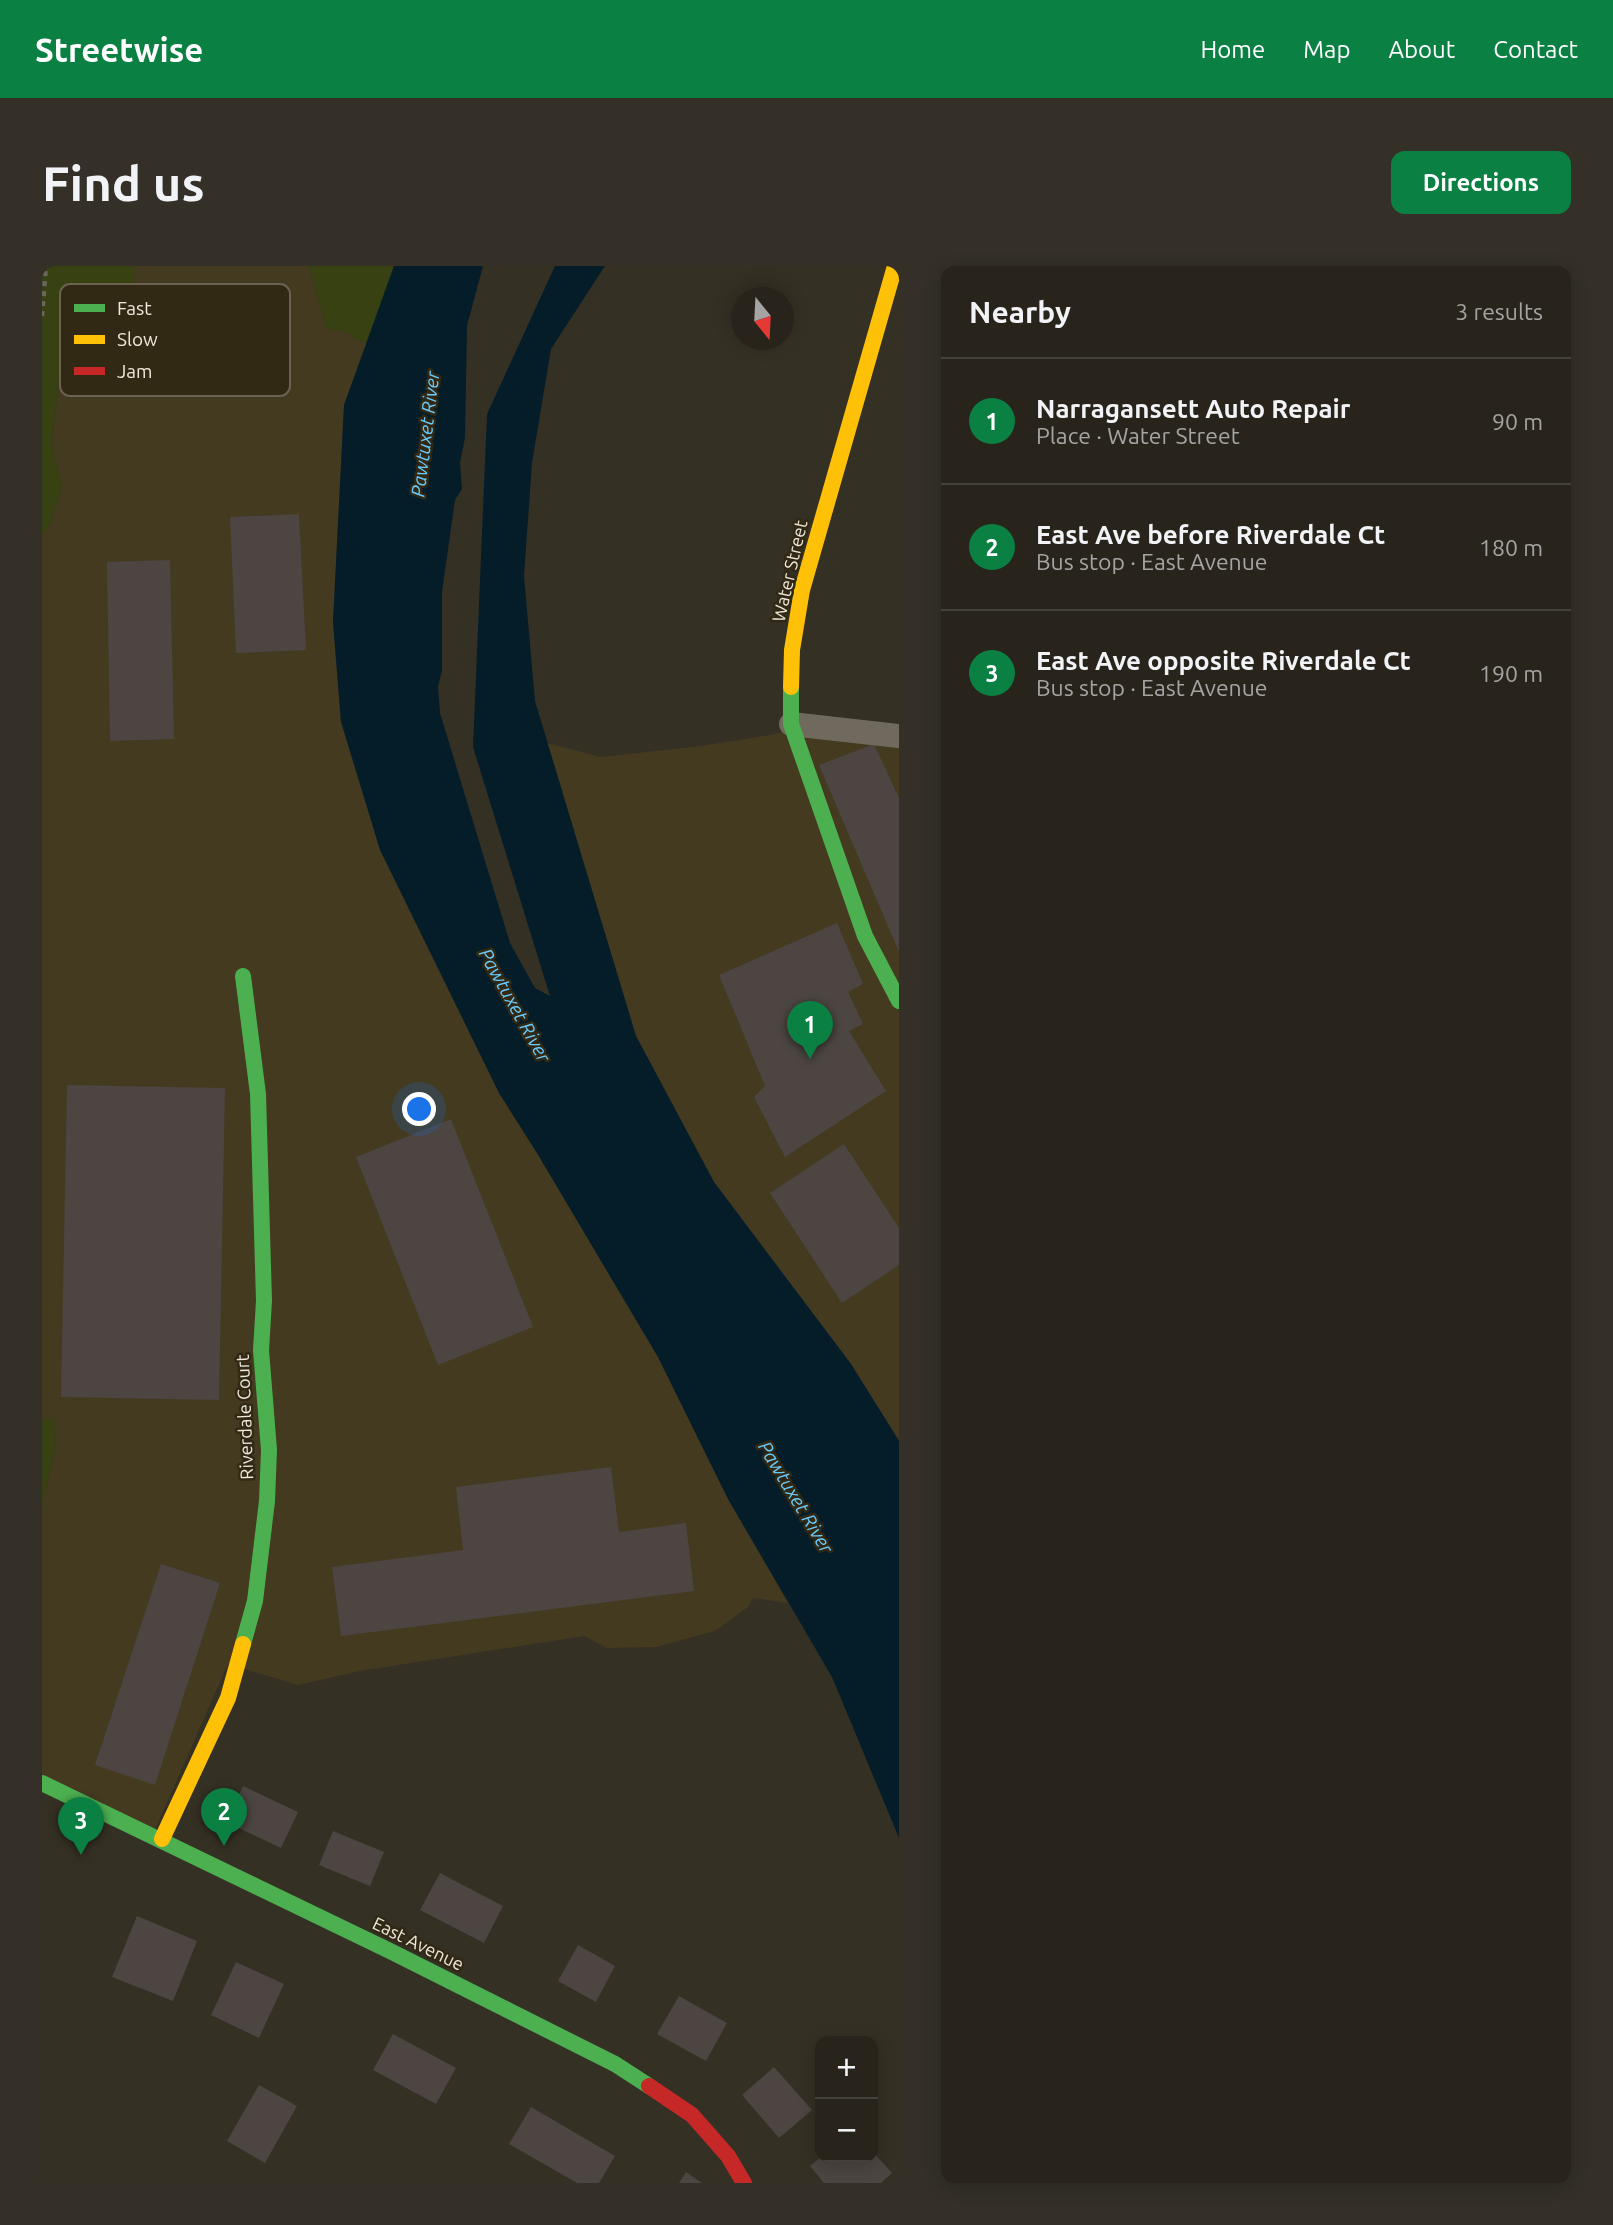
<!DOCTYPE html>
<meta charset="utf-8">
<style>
:root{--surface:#28241b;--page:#343028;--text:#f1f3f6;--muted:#a5a4a3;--line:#44413a;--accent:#0b8043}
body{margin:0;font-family:Ubuntu,sans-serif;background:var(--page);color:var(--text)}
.controls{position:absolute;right:21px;bottom:21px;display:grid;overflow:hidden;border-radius:14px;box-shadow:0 4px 18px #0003}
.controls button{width:63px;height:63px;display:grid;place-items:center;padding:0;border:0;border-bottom:2px solid var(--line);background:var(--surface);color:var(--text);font:35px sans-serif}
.compass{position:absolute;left:689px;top:21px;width:63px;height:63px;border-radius:50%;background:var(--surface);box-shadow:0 4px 18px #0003;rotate:162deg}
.you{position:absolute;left:378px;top:844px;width:24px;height:24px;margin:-18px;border:5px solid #fff;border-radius:50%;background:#1a73e8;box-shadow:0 0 0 10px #1a73e833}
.badge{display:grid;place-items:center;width:46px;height:46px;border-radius:50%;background:var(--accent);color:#fff;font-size:23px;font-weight:700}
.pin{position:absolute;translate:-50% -58px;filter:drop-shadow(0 2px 4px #0008)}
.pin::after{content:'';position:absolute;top:37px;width:24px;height:21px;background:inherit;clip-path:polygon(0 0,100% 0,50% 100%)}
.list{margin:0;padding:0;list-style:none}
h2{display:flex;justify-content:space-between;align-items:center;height:91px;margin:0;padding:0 28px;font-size:30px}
h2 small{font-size:23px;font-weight:400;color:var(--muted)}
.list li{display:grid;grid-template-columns:46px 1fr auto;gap:21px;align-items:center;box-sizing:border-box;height:126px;padding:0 28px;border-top:2px solid var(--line)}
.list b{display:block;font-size:26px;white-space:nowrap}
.list p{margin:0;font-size:23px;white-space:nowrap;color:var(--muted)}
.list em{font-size:23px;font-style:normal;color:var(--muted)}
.map{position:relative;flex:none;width:857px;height:1917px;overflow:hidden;border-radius:14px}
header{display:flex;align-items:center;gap:42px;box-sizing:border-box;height:98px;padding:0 35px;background:var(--accent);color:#fff}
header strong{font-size:33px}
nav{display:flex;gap:38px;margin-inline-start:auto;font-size:24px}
.intro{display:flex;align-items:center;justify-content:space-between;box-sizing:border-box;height:168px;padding:0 42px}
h1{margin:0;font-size:49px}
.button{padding:18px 32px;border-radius:14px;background:var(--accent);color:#fff;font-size:24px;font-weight:700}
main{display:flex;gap:42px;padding:0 42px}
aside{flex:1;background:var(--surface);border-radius:14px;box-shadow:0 4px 18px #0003}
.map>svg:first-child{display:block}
.built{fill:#443a20}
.green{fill:#384111}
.water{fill:#051d29}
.building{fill:#4c4541}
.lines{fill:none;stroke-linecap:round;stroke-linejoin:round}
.path{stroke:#6b665c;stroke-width:4.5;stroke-dasharray:5 5;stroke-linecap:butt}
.street{stroke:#706a5e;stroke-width:24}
.fast{stroke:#4caf50;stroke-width:16}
.slow{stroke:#ffc107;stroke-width:16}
.jam{stroke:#c62828;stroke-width:16}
.labels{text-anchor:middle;stroke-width:5;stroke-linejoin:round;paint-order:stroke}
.street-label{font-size:18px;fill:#ede8db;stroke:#312914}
.water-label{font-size:19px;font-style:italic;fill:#69cafc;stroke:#312914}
.key{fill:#312914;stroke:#696250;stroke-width:2}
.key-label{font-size:19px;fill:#ede8db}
</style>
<header>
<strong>Streetwise</strong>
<nav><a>Home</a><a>Map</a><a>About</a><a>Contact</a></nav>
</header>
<div class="intro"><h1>Find us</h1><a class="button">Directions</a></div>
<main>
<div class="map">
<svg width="857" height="1917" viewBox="0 0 857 1917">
<rect width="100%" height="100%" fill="#353024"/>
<path class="built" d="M94,0h173l17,62 26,6 -1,4 17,4 -24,63 -11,217 8,100 158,371 38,60 121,204 70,142 60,104 -35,-5 -5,9 -33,24 -59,16 -49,1 -23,-12 -224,35 -62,14 -70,-21 -74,168 -112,-48v-279l14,-60 -2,-27 -12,1v-884l9,-13 11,-34 -10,-43 9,-89 67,-51z
M754,461l103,11v702l-48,-76 -137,-182 -78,-146 -89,-293 54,14 100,-11 75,-12z"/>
<path class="green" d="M0,0h94l-8,39 -17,26 -27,6 -23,19 -9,89 10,43 -11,34 -9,13z
M267,0h85l-26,76 -17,-4 1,-4 -26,-6z
M12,1152l2,27 -14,60v-86z"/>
<path class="water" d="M352,0h89l-16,60 -2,112 -5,25 2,26 -7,11 -13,92v79l-4,15 2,27 70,230 25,45 15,8 -77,-249 14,-333 68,-148h50l-54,83 -19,114 -8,113 11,125 101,335 78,146 137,182 48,77v397l-67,-161 -104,-178 -70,-142 -121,-204 -38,-60 -119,-243 -39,-128 -8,-100 11,-217z"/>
<path class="building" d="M257,248l7,136 -70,3 -6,-136z
M128,294l4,179 -64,2 -3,-179z
M832,478l25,54v154l-80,-187z
M795,657l26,61 -15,8 15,32 -14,7 37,60 -101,66 -31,-60 11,-11 -46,-111z
M25,819l158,3 -6,312 -158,-3z
M409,853l82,208 -95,38 -82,-208z
M802,878l55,84v37l-57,38 -72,-110z
M569,1201l8,65 67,-9 8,68 -353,45 -9,-69 131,-17 -7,-63z
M119,1298l59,19 -65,202 -60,-20z
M201,1520l55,26 -17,36 -55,-26z
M291,1565l51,21 -14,34 -51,-21z
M398,1607l63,33 -19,37 -64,-33z
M95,1650l60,25 -24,60 -61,-24z
M536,1679l37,21 -19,36 -38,-21z
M194,1696l48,22 -25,54 -48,-23z
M637,1730l48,27 -21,38 -49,-27z
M351,1768l63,34 -20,36 -63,-34z
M732,1801l38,43 -33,28 -37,-43z
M217,1819l38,21 -32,57 -38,-22z
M489,1841l84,49 -16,27h-22l-68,-39z
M831,1886l19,21 -11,10h-57l-14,-17 11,-9h52z
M644,1906l16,11h-23z"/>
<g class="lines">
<path class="path" d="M0,50l4,-50"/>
<path class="street" d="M749,458l108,12"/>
<path class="fast" d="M749,421v37l74,212 34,65
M201,710l15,118 6,207 -3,49 8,100 -2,51 -12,100 -12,43
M0,1517l348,168 225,113 34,22"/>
<path class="slow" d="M749,421l1,-37 10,-60 93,-324
M120,1573l66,-141 15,-54"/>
<path class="jam" d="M607,1820l43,29 36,41 16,27"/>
</g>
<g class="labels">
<g class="street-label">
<text transform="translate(748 305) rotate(-77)" y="6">Water Street</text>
<text transform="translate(203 1151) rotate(-92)" y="6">Riverdale Court</text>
<text transform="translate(376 1678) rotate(26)" y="6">East Avenue</text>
</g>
<g class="water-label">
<text transform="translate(383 168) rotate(-83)" y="7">Pawtuxet River</text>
<text transform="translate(473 739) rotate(61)" y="7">Pawtuxet River</text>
<text transform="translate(754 1231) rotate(59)" y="7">Pawtuxet River</text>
</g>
</g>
<rect x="18" y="18" width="230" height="112" rx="10" class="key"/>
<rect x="32" y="38" width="31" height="8" fill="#4caf50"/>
<rect x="32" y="69" width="31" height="9" fill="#ffc107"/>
<rect x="32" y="101" width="31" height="8" fill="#c62828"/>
<g class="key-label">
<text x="75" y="49">Fast</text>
<text x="75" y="80">Slow</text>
<text x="75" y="112">Jam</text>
</g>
</svg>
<div class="controls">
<button>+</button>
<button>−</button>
</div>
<svg class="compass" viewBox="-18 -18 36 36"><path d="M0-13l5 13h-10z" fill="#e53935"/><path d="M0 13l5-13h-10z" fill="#a5a4a3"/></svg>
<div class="you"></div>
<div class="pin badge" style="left:768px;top:793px">1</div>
<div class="pin badge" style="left:182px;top:1580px">2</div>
<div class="pin badge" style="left:39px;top:1589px">3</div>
</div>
<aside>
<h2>Nearby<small>3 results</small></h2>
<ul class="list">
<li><span class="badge">1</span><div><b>Narragansett Auto Repair</b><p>Place · Water Street</p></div><em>90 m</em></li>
<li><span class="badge">2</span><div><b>East Ave before Riverdale Ct</b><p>Bus stop · East Avenue</p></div><em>180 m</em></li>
<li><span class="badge">3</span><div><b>East Ave opposite Riverdale Ct</b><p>Bus stop · East Avenue</p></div><em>190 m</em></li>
</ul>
</aside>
</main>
